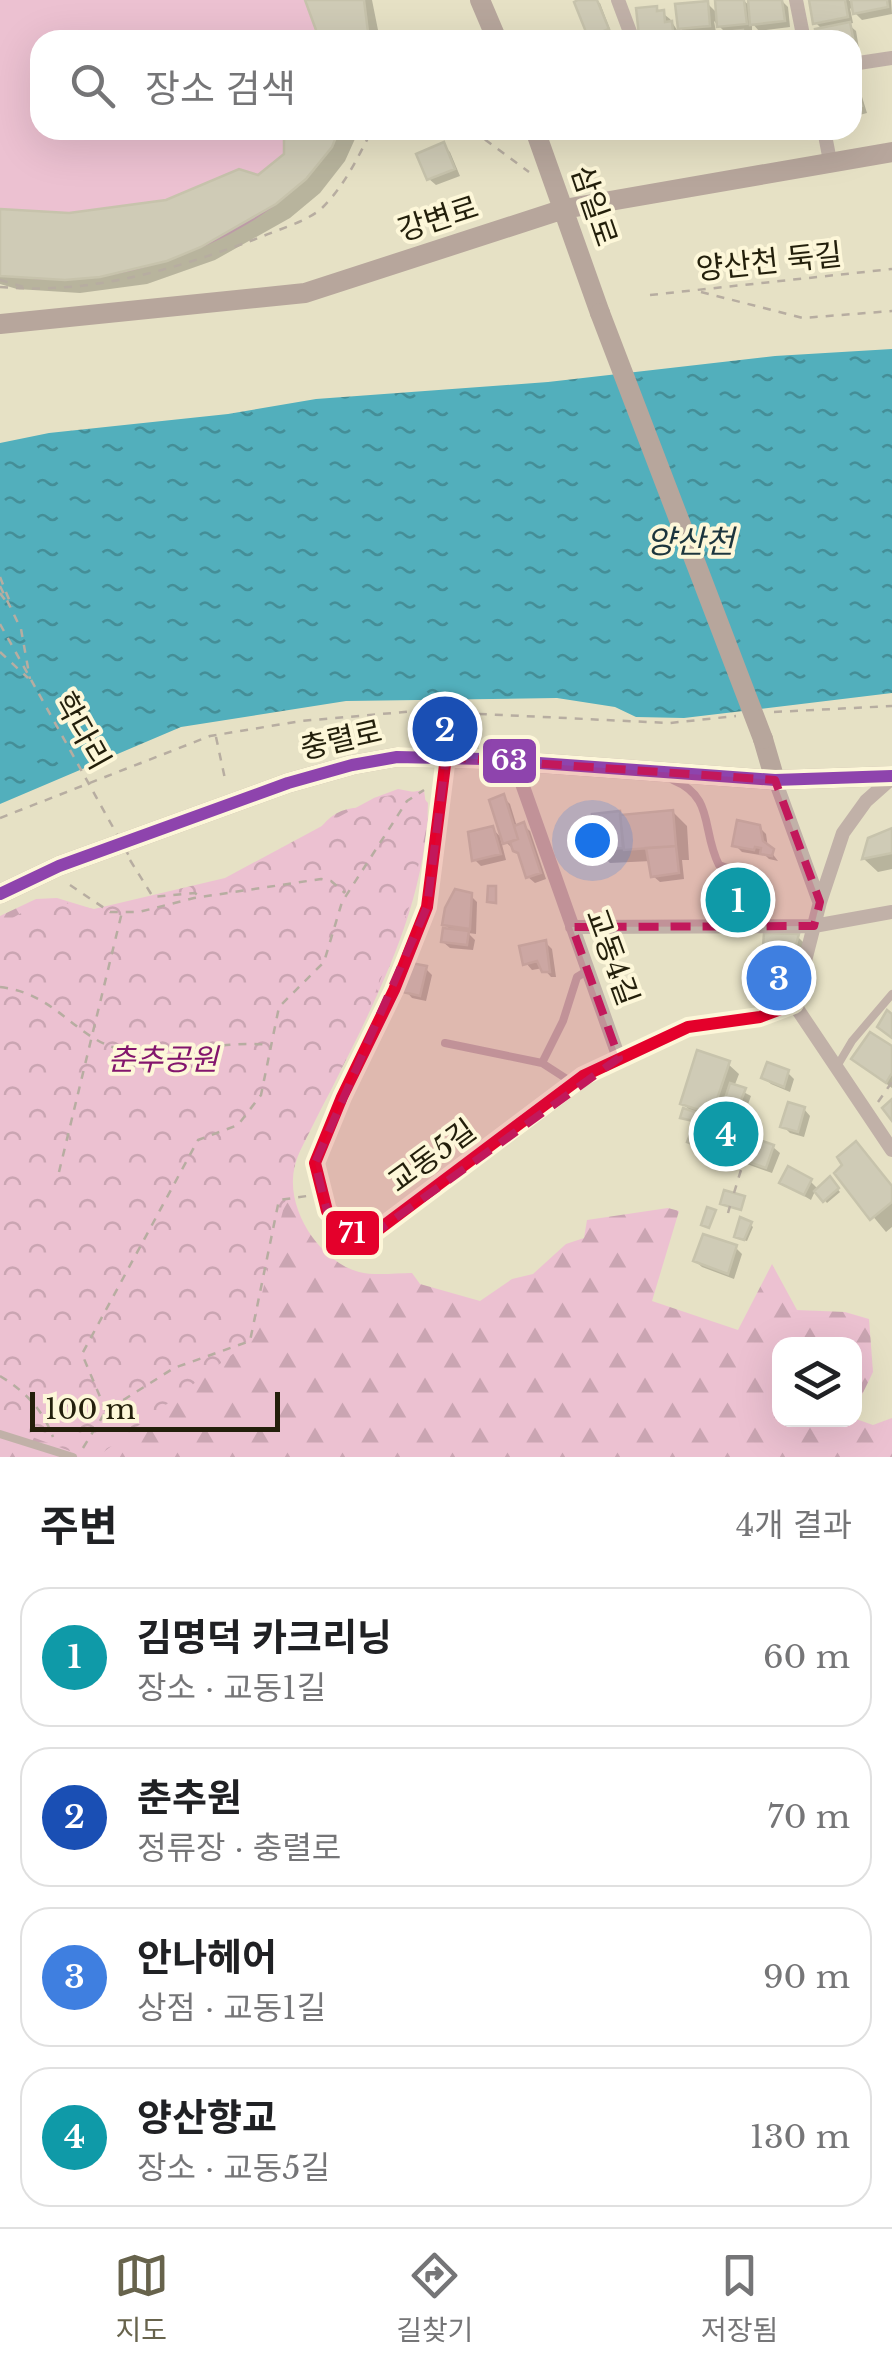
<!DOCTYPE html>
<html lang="ko">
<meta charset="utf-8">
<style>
:root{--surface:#fff;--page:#f2f2f2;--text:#202124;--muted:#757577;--line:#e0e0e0;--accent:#67634c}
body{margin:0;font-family:"Libre Baskerville","Noto Sans KR",serif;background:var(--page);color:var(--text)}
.controls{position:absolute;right:30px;bottom:30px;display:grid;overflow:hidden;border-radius:20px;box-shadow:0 10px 40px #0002}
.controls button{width:90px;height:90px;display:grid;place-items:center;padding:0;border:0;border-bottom:2px solid var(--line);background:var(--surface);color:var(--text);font:50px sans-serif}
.scale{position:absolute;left:30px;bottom:25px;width:250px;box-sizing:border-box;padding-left:10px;border:5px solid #231f0b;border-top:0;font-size:28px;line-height:35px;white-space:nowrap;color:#231f0b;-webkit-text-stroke:8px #fdf7d9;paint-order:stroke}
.you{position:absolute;left:592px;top:840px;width:35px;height:35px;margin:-25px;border:8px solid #fff;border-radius:50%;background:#1a73e8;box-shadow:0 0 0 15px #1a73e833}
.badge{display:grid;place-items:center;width:65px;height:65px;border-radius:50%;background:var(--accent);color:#fff;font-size:32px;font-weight:700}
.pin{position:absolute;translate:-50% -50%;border:5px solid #fff;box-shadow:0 2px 10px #0006}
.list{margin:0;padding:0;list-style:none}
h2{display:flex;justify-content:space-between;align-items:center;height:130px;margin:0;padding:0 40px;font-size:42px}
h2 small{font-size:32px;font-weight:400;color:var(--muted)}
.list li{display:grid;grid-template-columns:65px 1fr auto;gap:30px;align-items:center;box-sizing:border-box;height:140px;margin:0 20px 20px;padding:0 20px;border:2px solid var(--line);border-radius:30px}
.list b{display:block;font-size:38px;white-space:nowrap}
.list p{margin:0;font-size:32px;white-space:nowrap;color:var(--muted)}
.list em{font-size:32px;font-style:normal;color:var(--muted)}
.icon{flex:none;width:55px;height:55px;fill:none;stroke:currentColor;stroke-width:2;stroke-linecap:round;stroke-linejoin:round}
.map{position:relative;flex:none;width:892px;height:1457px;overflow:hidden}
.search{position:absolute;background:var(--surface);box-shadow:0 10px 40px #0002;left:30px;right:30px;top:30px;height:110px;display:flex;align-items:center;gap:25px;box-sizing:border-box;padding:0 35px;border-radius:30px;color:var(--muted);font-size:38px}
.sheet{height:770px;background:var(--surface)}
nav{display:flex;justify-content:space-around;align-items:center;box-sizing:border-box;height:140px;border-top:2px solid var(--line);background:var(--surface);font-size:28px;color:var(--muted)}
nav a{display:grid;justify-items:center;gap:5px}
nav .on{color:var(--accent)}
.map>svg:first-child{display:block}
.forest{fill:url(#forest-firs);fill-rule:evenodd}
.park{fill:url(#park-crowns)}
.pitch{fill:#ecc1d1}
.water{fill:url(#water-ripples)}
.shadow{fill:#0003}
.building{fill:#cfcbb6;stroke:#c7c3ac;stroke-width:2.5}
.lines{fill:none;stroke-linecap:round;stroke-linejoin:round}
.path{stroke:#b7ada1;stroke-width:2.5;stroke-dasharray:8 8;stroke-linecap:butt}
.lane{stroke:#c1b1a8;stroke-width:8}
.street{stroke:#c1b1a8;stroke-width:14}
.secondary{stroke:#b7a69c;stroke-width:20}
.path-bridge{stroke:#b7ada1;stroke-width:2.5;stroke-dasharray:8 8;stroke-linecap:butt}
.secondary-bridge{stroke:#b7a69c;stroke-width:20}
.bus-1-casing{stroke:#fdf7d9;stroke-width:20}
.bus-2-casing{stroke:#fdf7d9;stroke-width:20}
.bus-1{stroke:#e4002b;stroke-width:12}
.bus-2{stroke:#8e44ad;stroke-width:12}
.marked{fill:#c2185b;fill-opacity:0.2;stroke:#c2185b;stroke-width:8;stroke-dasharray:20 12;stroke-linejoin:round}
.labels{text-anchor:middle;stroke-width:8;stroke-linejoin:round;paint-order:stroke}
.street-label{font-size:30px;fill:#231f0b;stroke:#fdf7d9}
.park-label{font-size:30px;font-style:italic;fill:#83156c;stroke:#fdf7d9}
.water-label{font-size:32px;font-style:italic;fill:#1c353d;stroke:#fdf7d9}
.line-badge{stroke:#fdf7d9;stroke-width:4}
.badge-label{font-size:28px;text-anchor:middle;font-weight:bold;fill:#fff}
</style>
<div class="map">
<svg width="892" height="1457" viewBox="0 0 892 1457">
<defs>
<pattern id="forest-firs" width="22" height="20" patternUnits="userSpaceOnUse" patternTransform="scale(2.5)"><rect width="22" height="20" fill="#ecc1d1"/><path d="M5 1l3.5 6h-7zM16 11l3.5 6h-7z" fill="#caa5b2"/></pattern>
<pattern id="park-crowns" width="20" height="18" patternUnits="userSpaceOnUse" patternTransform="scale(2.5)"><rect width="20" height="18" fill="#ecc1d1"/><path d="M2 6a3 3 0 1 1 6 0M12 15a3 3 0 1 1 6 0" fill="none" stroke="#caa5b2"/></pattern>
<pattern id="water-ripples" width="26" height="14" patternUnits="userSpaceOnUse" patternTransform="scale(2.5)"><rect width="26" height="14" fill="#52afbc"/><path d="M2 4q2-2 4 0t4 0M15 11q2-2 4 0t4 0" fill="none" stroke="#448e97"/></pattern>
</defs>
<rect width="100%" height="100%" fill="#e6e1c5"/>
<path class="forest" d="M398,789l21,4 9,10c-2,100 -49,191 -93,279 -13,27 -41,68 -42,97 -2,37 29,83 66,93 16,4 36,1 53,1l8,11 60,17 32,-22 21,-5 33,-30 18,-6 3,-18 81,-12 11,3 -27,90 86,29 34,-66 25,46 48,2 24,7 4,53 -15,31 -2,16 17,6 19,-7v39h-892v-541l36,-17 21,-1 36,11 73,5 152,-83c13,-18 26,-25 49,-23l7,-10zM780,1344h74v76h-74z"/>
<path class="park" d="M424,790l4,30 -18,85 -49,124 -65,130 -46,182 -153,116h-11l-86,-32v-500l46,-26 48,10 131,-31 149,-80z"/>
<path class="pitch" d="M0,0h364l5,40h-329v90h299c-34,81 -157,136 -240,147 -33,5 -66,3 -99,-1z"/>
<path class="water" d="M892,349v344l-208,25 -48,-1 -21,-10 -58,-9 -211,3 -165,26 -181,77v-361l49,-10 179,-19 88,-15 232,-17 227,-26z"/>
<path class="shadow" d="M307,0h65l8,40h-62v-10z
M581,0l19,3 14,37h-19l-4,-4z
M743,0l8,7 -1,-7h31l7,7 2,20 -31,4 -7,-8v7l-12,1 9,9h-42l21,-2 -1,-4 -13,-13 2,11 -29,2 -7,-6 27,-25 12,12z
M811,0h38l5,5 -1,-5h38l1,14 -30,6 -12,-12 3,15 -5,1 8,7 4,23 -8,1v-15h-32l3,-10 -7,-7z
M656,8l14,11 7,11 1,10h10h-42l-5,-5z
M852,81l7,6 8,26 -15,4z
M286,130h73l-14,31 -25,32 -30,25 -75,42 -68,24 -67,9 -63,-4 -17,-5v-72l69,3 98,-13 92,-24 27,-23z
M443,145l7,7 10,24 -24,9 -7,-6z
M503,797l7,7 7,23 6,-2 7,6 16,48 -11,4 -7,-6 -7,-21 -21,-19 6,23 -25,6 -6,-6 18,-31 12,13z
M673,812l14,14 2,34h-7l2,19 -24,3 -7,-6 -2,-15 -41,2 -14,-14 23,-35 4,3z
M759,827l7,7 2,14 10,13 -9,-2 -7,-7 -2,3 -18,-3 -7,-7z
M892,830v39l-14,3 -14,-13 10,-24z
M760,893l7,7 -3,21 -40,-5 -7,-7z
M470,895l7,7 -1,32 -8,-1 7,7 -2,10 -23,-2 -7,-6 9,-10 -7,-8z
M798,937l14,14 -8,25 -14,-1 10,10 -9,25 -22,-4 -14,-14 20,-22 -11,-11z
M545,942l7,7 4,28h-5l-8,-9 -11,2 -6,-7z
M426,969l6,6 -6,26 -14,-3 -6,-7z
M892,1049v39l-38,-29z
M728,1064l11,10 -5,13 17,9 -8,22 -16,-9 -13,45 -17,-6 -7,-7 7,-18 -15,-5 12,-4 -11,-10z
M787,1072l7,7 -4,13 -19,-8 -7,-6z
M804,1109l6,7 -6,21 -14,-4 -7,-7z
M856,1144l36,42v41l-6,5 -49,-59z
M773,1147l7,6 -8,20 -39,-14 -7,-7z
M830,1180l10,12 -13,11 -11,-14 -5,11 -29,-17 28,-2 9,9z
M750,1224l3,3 -6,14 -8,-2 -2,-3z
M735,1247l7,7 -8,25 -32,-12 -7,-6z"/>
<path class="building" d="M305,0h59l5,40h-54l1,-10z
M578,0h19l12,29 -21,8 -14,-35z
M715,0h29l3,24 -30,3z
M748,0h34l3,21 -35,4z
M809,0h36l3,17 -35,7z
M851,0h36l1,7 -35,7z
M708,1l2,25 -32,3 -3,-25z
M657,6v5l7,-1 1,12 7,-1 1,12 -34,3 -3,-28z
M850,22l5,26h-3v-8h-35l-2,-11z
M743,30l1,10h-40v-6l21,1v-3z
M852,78l10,28 -10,3z
M284,130h55l-7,17 -26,32 -30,25 -75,43 -34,14 -67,16 -35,3 -65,-4v-67l69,4 97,-13 73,-31 19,6 26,-21z
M444,142l11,27 -28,11 -11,-26z
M504,794l14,45 -15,5 -14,-44z
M673,810l3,36 -52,4 -4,-35z
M620,811l3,37 -29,2 -2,-36z
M737,820l23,5 3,16 11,8 -2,7 -12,-2 1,-6 -6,-1 -1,3 -22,-4z
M524,822l17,51 -15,5 -8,-25 -5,-2 -3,-9 8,-3 -4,-13z
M493,826l8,28 -29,7 -4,-29z
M892,828v25l-30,6 6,-21z
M676,846l3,27 -28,4 -5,-29z
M488,886h8v17l-9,-1z
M719,886l43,5 -4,25 -43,-6z
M455,889l17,4 -2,36 -28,-4 3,-17z
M443,928l26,3 -2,14 -26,-3z
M764,933l35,1 -8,29 -29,-3z
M546,940l4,32h-8l-5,-11 -14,4 -4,-19z
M411,963l16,3 -7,30 -17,-4z
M756,965l31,4 -10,28 -25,-5z
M887,1010l5,4v24l-15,-11z
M870,1032l22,14v27l-6,10 -35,-24z
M697,1050l33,11 -18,53 -32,-10z
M767,1062l22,8 -5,17 -23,-9z
M730,1083l16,5 -10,25 -14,-5z
M892,1099v22l-10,-13z
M788,1102l17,5 -7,25 -18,-5z
M683,1108l12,4 -2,9 -13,-3z
M699,1112l19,6 -10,32 -21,-8z
M730,1130l44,15 -8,23 -43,-15z
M856,1141l36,45v16l-22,18 -36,-47 8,-8 -5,-8z
M788,1166l24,13 -8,16 -25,-12z
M830,1176l9,12 -16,14 -9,-11z
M724,1190l21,6 -4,14 -21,-6z
M707,1207l9,3 -7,18 -8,-3z
M740,1217l12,5 -8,18 -10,-3z
M703,1234l34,11 -9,29 -35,-13z"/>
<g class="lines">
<path class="path" d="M472,130l57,42
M0,280l27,8
M0,287c92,8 176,-18 261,-50 18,-8 48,-16 62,-30 22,-22 35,-50 49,-77
M701,292l102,26 89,-7
M650,295l242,-26
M0,577l12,30
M0,586l21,43 9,50
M0,593l8,11
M0,652l28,26
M774,712l118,-6
M216,737l9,42
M0,818l210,-82 91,-15 115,-10 254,12 66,-7
M130,860l23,37 42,-4 5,4
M70,885l40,27h29l55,-14 127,-19 10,2 14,12
M0,987c58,7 73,51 122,63 46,10 99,-11 147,-5
M878,1102l14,-20
M59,1172l63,-260
M734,1193l10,-33
M728,1213l2,-7
M0,1376c25,15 43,34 53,61
M106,1411l-24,-57 116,-214 40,-15 23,-30 18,-88 45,-45 18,-60 65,-101 17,-11
M83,1448l23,-37 68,-43 76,-27 29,-141 28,-4"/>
<path class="lane" d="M673,780c42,17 28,50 46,85l38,14
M445,1043l97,20 31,20
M542,1063l21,-42 14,-44 10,-6
M836,1068l16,-27 40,-47
M0,1434l73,23"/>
<path class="street" d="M618,0l15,40
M796,0l8,40
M852,64l40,-6
M824,130l6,31
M446,757l-19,150 -33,83 -52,107 -27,66 12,48 35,31 221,-166 105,-49 72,-10 34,-13
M514,761l105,297
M892,778l-26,23 -23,32 -23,69 -26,102 98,146
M775,780l44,121
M572,927l242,-1 78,-14"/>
<path class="secondary" d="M480,0l17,40
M535,130l65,183
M0,324l305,-31 259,-84 328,-57
M763,739l12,41
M0,894l59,-28 229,-83 64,-18 45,-8 87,2 291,21 117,-4"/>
<path class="path-bridge" d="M0,624l129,232"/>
<path class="secondary-bridge" d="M600,313l163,426"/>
<g class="bus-1-casing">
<path id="bus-1" d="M446,757l-19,150 -33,83 -52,107 -27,66 12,48 35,31 221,-166 105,-49 72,-10 34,-13"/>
</g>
<g class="bus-2-casing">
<path id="bus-2" d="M0,894l59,-28 229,-83 64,-18 45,-8 87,2 291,21 117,-4"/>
</g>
<use href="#bus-1" class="bus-1"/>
<use href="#bus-2" class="bus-2"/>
</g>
<path class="marked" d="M446,757l329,23 45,122 -6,24 -242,1 47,131 -257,184 -35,-31 -12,-48 112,-256z"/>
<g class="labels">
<g class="street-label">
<text transform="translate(594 206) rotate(71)" y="10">삼일로</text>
<text transform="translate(438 219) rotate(-18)" y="10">강변로</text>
<text transform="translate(769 262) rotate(-6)" y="10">양산천 둑길</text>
<text transform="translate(82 731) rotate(61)" y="10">학다리</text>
<text transform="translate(341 740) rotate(-13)" y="10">충렬로</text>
<text transform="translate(612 957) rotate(70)" y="10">교동4길</text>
<text transform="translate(432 1156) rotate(-36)" y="10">교동5길</text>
</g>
<g class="park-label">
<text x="163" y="1070">춘추공원</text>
</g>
<g class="water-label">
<text x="690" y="553">양산천</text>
</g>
</g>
<g class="line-badge">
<rect x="481" y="737" width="57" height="48" rx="10" fill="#8e44ad"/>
<rect x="324" y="1209" width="57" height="48" rx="10" fill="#e4002b"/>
</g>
<g class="badge-label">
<text x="509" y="770">63</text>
<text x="352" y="1243">71</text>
</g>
</svg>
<div class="controls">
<button><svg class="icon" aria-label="layers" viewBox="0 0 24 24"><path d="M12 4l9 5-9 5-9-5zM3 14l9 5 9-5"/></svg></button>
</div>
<div class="scale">100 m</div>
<div class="you"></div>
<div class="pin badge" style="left:738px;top:900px;background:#0f9aa8">1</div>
<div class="pin badge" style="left:445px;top:729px;background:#1a4fb4">2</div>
<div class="pin badge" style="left:779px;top:978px;background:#3f7fe0">3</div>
<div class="pin badge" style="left:726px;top:1134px;background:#0f9aa8">4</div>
<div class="search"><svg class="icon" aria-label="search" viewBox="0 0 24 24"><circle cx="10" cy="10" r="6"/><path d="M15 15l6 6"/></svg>장소 검색</div>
</div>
<section class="sheet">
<h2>주변<small>4개 결과</small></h2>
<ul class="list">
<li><span class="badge" style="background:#0f9aa8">1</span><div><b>김명덕 카크리닝</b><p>장소 · 교동1길</p></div><em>60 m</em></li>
<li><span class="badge" style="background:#1a4fb4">2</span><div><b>춘추원</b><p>정류장 · 충렬로</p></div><em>70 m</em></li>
<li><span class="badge" style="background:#3f7fe0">3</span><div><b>안나헤어</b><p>상점 · 교동1길</p></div><em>90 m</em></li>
<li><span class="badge" style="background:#0f9aa8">4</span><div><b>양산향교</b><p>장소 · 교동5길</p></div><em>130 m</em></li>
</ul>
</section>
<nav>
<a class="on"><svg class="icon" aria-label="map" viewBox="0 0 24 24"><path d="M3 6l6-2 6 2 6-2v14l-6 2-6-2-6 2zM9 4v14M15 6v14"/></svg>지도</a>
<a><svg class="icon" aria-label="directions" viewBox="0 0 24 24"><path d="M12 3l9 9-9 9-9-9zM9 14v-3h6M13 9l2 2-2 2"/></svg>길찾기</a>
<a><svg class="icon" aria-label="saved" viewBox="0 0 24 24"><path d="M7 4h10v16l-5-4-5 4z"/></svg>저장됨</a>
</nav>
